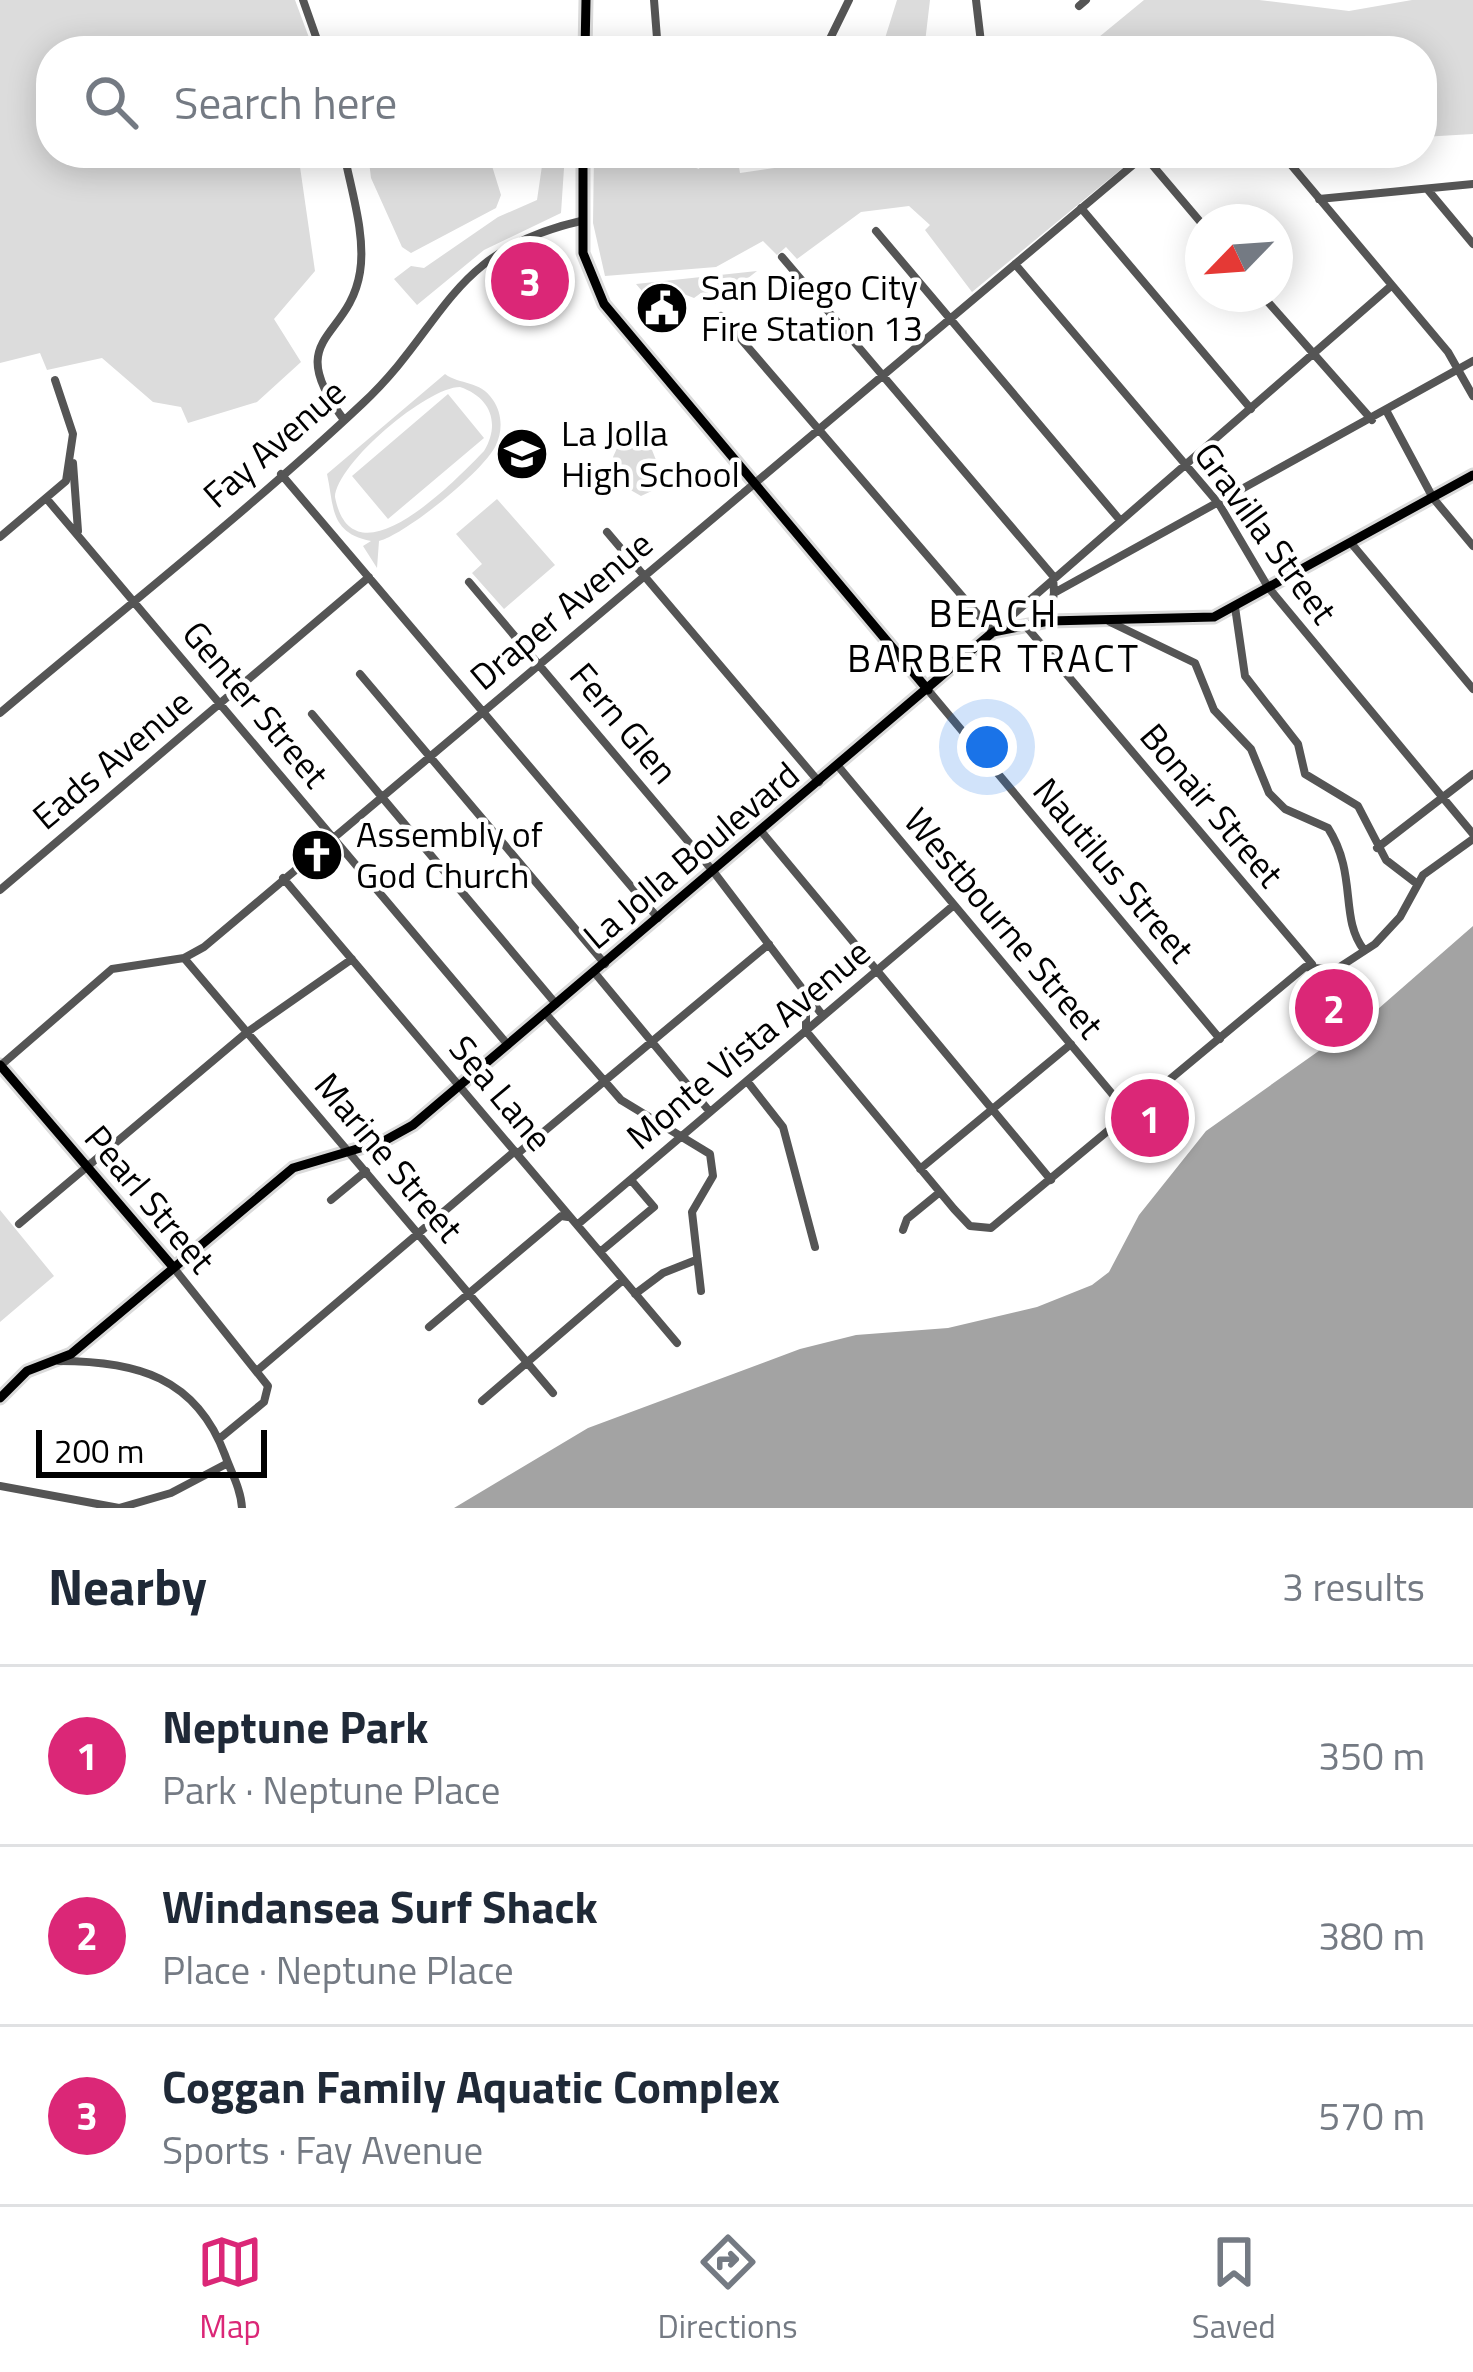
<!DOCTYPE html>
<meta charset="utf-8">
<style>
:root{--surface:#fff;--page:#f2f2f3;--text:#1f2937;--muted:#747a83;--line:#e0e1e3;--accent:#db2777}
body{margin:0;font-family:"Titillium Web",sans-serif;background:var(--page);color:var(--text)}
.compass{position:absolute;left:1185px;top:204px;width:108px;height:108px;border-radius:50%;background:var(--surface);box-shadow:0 6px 30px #0003;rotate:245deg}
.scale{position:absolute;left:36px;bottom:30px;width:231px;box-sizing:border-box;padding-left:12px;border:6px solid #000;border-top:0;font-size:33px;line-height:42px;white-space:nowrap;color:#000;-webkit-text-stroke:9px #fff;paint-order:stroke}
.you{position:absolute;left:987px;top:747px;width:42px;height:42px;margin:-30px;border:9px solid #fff;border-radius:50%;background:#1a73e8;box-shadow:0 0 0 18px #1a73e833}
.badge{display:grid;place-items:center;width:78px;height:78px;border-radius:50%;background:var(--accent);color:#fff;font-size:39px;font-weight:700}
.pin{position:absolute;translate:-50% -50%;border:6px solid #fff;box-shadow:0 3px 12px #0006}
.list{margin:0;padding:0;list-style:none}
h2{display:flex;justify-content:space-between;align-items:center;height:156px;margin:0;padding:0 48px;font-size:51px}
h2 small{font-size:39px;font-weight:400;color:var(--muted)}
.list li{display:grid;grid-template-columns:78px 1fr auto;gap:36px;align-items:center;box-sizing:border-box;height:180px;padding:0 48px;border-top:3px solid var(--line)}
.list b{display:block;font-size:45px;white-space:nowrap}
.list p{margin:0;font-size:39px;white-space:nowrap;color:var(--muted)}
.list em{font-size:39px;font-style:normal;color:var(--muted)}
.icon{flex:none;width:66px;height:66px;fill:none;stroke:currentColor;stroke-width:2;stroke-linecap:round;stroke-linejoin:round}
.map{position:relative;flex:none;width:1473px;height:1508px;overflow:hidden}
.search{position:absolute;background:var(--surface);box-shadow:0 6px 30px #0003;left:36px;right:36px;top:36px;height:132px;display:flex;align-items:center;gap:30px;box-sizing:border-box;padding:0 42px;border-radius:48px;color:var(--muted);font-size:45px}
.sheet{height:696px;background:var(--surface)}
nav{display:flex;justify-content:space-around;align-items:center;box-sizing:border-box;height:168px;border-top:3px solid var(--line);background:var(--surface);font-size:33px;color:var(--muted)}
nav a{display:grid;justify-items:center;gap:6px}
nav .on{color:var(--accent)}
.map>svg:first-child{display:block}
.green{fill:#dcdcdc;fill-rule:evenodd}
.water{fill:#a3a3a3}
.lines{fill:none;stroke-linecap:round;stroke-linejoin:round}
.major-casing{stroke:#dbdbdb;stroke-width:15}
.minor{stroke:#555;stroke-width:8}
.major{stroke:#000;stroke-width:9}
.labels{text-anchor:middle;stroke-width:9;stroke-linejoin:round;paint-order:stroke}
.poi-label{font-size:36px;fill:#000;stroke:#fff;text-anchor:start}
.street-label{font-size:36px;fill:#000;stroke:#fff}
.neighbourhood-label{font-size:39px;letter-spacing:3px;fill:#000;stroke:#fff}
</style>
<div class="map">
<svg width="1473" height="1508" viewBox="0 0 1473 1508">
<rect width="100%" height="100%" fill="#fff"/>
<path class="green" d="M0,0h295l19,51h-263v102h247l17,118 -41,48 27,43 -44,40 -69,21 -7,-16 -28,-5 -51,-44 -55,12 -7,-17 -40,10z
M897,0h33l-6,51h-43z
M1144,0h115l90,11 63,-11h61v134l-51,3v-86h-195l-18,-5 -127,5z
M368,153h120l13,42 -5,13 -85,45 -9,-6 -31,-69z
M538,153h27l-4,60 -77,37 -67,55 -23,-26 17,-13 13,2 74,-51 39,-17 6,-41z
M594,153h75v5l30,11 4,-10 34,-3 3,17 70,-10 3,-10h307l5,13 -153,126 -47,-62 5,-5 -21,-19 -48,6 -64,47 -11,-12 -9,8 -14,-14 -47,26 -111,9 -12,-53z
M1146,153h137l-125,13z
M757,271l-42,33 -14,-11 -7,5 -31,-12 -16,11 -11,-13z
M445,374c15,11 35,6 48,26 9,13 10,30 3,45 -11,25 -90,89 -117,96l-2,27 -14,-22 8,-5c-42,-8 -37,-36 -44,-67zM460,387c30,10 41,36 24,64 -28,29 -131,137 -149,46 2,-34 92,-110 125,-110z
M448,394l36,44 -96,81 -36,-43z
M633,442l19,8 10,25 -6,14 -15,7 -21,-12 -7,-27 5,-11z
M497,499l58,66 -51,44 -32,-36 10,-9 -26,-30z
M0,1210l54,66 -54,46z"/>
<path class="water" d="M550,258l10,24 -49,22 -11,-24z
M1473,926v582h-1019l134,-80 212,-79 56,-14 92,-7 89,-21 55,-22 17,-13 30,-57 67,-84 172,-122z"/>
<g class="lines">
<g class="major-casing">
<path id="major" d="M585,51l1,-51
M583,153v100l21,51 324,386
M0,1065l173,202
M0,1398l27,-27 44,-17 222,-186 91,-27 29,-16 580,-493 56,-11 165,-4 259,-142"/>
</g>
<path class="minor" d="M303,0l18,51
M654,0l4,51
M976,0l6,51
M1079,6l7,-6
M824,51l25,-51
M1291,154l1,12 156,186 25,44
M1148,160l55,65
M1428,190l45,54
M1319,199l154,-15
M1081,208l170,201
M876,231l243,288
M782,257l271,319 1,17
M1015,264l204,240 49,83 205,247
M1261,294l111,126
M721,316l272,316 398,-346
M1387,412l46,86 40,48
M344,420c-63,-85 5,-79 16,-148 6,-37 -9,-82 -16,-119
M73,463l5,68
M281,474l377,444
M46,498l462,547
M607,532l212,250
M0,537l66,-56 7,-47 -18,-54
M1351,543l122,146
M469,582l244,289 110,145
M1235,607l10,69 53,68 7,30 53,32 28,54 30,23
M1049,621l5,-28 419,-232
M1110,622l85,41 19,47 37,39 18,44 16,16 43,19c30,47 11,90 36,122
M1024,624l288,340
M360,674l245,290
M928,690l292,349
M0,713c121,-102 247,-201 362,-309 84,-78 86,-153 219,-183
M312,714l244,290
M838,766l291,348
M761,831l290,349
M1377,848l96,-74
M283,878l394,465
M0,890l369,-313
M184,958l369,435
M594,972l116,140
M545,1013l76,87 89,54 3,22 -21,36 9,79
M806,1030v-32
M806,1031l148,178 16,17 21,2 314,-261 30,3 40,-26 25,-27 23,-42 50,-36
M0,1066l112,-97 72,-11 20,-11 936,-788
M747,1081l36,46 32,120
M517,1154l252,-210
M920,1169l151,-125
M331,1200l35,-29
M19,1224l227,-191 106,-74
M577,1225l377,-320
M903,1230l4,-11 33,-27
M600,1252l54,-45 -23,-27
M173,1267l95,119 -4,16 -45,37
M635,1294l28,-21 33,-13
M429,1327l132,-111 7,1
M59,1361c77,0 137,16 166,94 6,17 16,34 17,53
M259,1369l256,-218
M482,1401l141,-121
M0,1486l119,22 52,-15 57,-30"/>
<use href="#major" class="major"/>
</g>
<defs>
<g id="civic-disc" transform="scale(2.7)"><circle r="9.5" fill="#000" stroke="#fff"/><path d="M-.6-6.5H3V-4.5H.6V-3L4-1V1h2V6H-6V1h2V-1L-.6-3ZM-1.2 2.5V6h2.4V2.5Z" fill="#fff"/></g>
<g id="school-disc" transform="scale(2.7)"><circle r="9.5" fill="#000" stroke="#fff"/><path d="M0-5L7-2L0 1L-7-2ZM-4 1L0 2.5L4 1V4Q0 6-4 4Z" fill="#fff"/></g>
<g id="church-disc" transform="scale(2.7)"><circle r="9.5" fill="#000" stroke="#fff"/><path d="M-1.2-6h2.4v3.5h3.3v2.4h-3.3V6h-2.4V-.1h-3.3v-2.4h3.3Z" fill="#fff"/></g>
</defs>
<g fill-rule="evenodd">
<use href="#civic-disc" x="662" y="308"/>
<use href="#school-disc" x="522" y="454"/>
<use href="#church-disc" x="317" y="855"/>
</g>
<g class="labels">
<g class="poi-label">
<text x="701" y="300">San Diego City<tspan x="701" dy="41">Fire Station 13</tspan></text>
<text x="561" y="446">La Jolla<tspan x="561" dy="41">High School</tspan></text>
<text x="356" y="847">Assembly of<tspan x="356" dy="41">God Church</tspan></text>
</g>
<g class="street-label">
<text transform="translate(274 443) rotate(-41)" y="13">Fay Avenue</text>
<text transform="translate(1266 533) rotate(54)" y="13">Gravilla Street</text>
<text transform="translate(561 610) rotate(-40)" y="13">Draper Avenue</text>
<text transform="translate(256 704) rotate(50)" y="13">Genter Street</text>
<text transform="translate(624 723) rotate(50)" y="13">Fern Glen</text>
<text transform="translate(112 759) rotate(-40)" y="13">Eads Avenue</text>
<text transform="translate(1212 805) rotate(50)" y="13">Bonair Street</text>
<text transform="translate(691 855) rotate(-40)" y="13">La Jolla Boulevard</text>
<text transform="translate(1114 870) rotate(50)" y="13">Nautilus Street</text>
<text transform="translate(1004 923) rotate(50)" y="13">Westbourne Street</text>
<text transform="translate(748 1044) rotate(-40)" y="13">Monte Vista Avenue</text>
<text transform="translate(501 1093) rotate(50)" y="13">Sea Lane</text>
<text transform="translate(389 1157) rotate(50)" y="13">Marine Street</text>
<text transform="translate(150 1199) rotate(50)" y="13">Pearl Street</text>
</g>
<g class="neighbourhood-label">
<text x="994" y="627">BEACH<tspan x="994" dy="45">BARBER TRACT</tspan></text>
</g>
</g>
</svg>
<svg class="compass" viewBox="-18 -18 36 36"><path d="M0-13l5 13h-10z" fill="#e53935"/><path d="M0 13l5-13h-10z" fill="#747a83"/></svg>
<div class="scale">200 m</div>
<div class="you"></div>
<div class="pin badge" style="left:1150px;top:1118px">1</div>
<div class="pin badge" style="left:1334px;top:1008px">2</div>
<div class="pin badge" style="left:530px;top:281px">3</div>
<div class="search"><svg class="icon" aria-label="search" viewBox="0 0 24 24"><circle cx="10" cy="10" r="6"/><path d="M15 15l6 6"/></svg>Search here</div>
</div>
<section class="sheet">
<h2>Nearby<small>3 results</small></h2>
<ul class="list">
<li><span class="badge">1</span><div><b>Neptune Park</b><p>Park · Neptune Place</p></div><em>350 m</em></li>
<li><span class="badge">2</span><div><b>Windansea Surf Shack</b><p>Place · Neptune Place</p></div><em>380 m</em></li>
<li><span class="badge">3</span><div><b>Coggan Family Aquatic Complex</b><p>Sports · Fay Avenue</p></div><em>570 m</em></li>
</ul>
</section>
<nav>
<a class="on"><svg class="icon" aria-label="map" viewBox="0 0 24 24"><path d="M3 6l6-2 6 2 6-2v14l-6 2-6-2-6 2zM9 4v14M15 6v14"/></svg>Map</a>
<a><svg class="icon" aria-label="directions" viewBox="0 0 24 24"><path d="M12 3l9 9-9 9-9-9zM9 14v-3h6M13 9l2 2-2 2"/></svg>Directions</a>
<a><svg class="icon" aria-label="saved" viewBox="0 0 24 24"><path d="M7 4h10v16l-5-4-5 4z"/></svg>Saved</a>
</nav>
